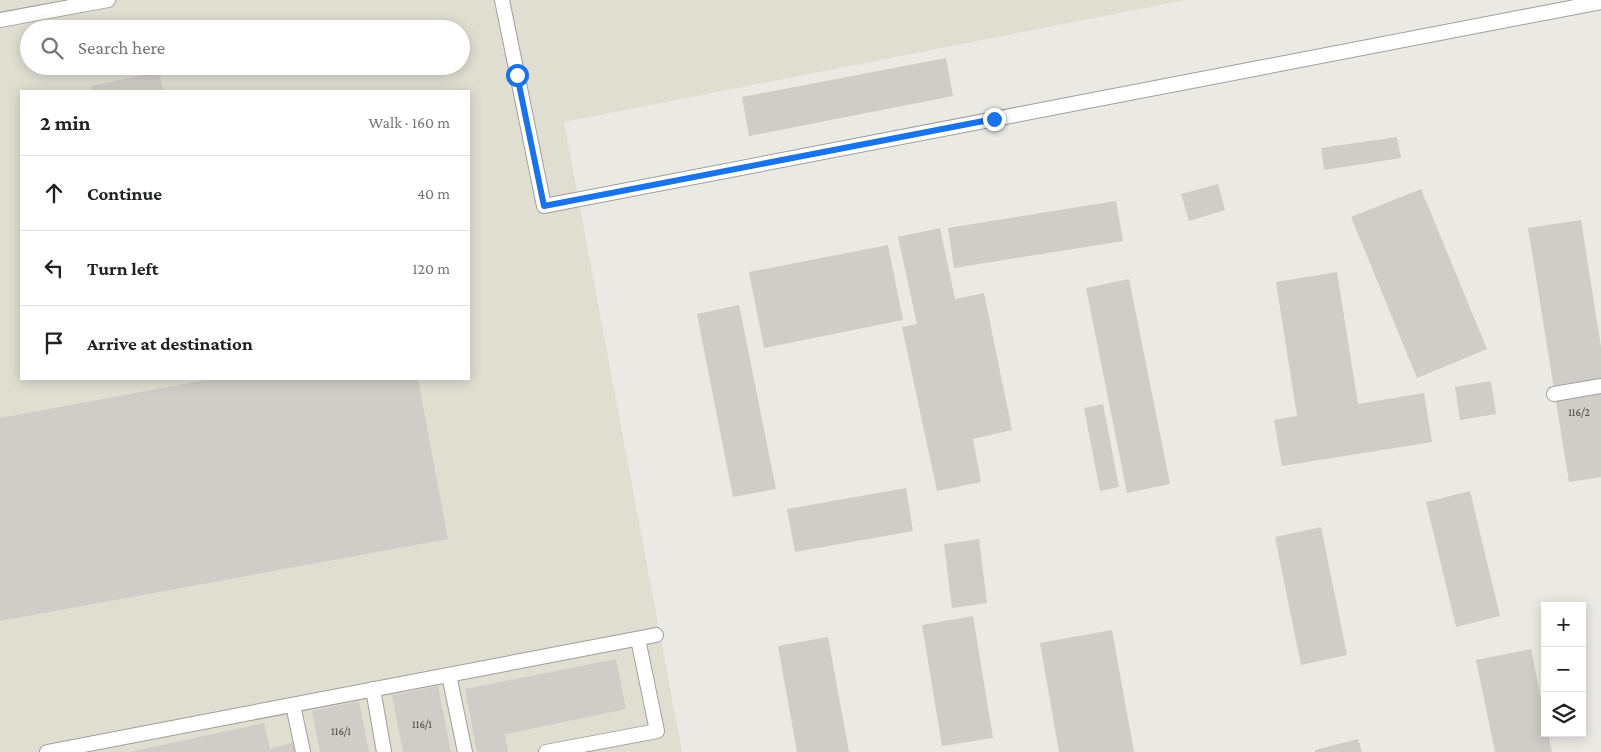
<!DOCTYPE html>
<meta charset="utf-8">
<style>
:root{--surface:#fff;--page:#f6f6f6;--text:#202124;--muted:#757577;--line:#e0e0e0}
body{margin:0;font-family:"Crimson Pro",serif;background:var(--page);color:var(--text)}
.controls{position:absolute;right:15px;bottom:15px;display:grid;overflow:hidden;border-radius:0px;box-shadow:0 2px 12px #0003}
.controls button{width:45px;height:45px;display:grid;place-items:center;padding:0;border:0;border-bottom:1px solid var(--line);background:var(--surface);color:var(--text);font:25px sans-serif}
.stop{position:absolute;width:15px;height:15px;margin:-11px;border:4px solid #1a73e8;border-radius:50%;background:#fff}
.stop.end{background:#1a73e8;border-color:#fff;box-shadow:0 1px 5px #0008}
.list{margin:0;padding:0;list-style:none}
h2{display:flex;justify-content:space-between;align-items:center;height:65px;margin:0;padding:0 20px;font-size:21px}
h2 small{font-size:16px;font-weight:400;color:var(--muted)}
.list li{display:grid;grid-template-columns:32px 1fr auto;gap:15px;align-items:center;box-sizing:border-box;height:75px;padding:0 20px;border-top:1px solid var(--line)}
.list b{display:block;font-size:19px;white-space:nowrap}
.list em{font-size:16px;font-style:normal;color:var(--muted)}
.icon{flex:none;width:28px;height:28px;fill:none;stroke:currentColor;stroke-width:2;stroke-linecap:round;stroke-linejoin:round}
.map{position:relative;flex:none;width:1601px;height:752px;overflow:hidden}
.search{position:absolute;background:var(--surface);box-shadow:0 2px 12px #0003;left:20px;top:20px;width:450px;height:55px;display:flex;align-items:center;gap:12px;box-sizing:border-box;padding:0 18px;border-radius:28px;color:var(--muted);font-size:19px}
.panel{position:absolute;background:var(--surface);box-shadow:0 2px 12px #0003;left:20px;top:90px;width:450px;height:290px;border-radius:0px}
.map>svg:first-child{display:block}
.built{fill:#dfded1;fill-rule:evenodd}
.building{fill:#d0cdc8}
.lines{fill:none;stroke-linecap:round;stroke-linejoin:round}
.service-casing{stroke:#9f9e99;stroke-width:16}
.service{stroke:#fff;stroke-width:14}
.route{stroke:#1a73e8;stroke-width:6}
.labels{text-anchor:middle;stroke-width:4;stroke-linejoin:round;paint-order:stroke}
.number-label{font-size:11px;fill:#3d3c3a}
</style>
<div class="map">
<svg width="1601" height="752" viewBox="0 0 1601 752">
<rect width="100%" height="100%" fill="#eae9e3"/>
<path class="built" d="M0,0h1186l-622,122 118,630h-682zM29,29h432v37h-432zM21,91h448v288h-448z"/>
<path class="building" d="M946,58l7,38 -204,40 -7,-39z
M159,72l4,19h-71l-1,-5z
M1397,137l4,21 -77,12 -3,-22z
M1218,184l7,26 -36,11 -8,-27z
M1421,189l66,160 -70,29 -66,-161z
M1116,201l7,40 -169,27 -6,-40z
M1581,220l20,127v130l-32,5 -41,-254z
M940,228l15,71 29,-6 28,137 -39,9 8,43 -44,9 -35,-164 15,-3 -19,-87z
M888,245l15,75 -139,28 -15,-76z
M1337,272l21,132 66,-11 8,49 -150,24 -8,-46 23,-4 -21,-134z
M1129,279l41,205 -43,9 -41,-205z
M739,305l37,184 -43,8 -36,-183z
M211,379h207l30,160 -448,82v-203z
M1491,381l5,33 -36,6 -5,-33z
M1103,404l16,83 -19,4 -16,-83z
M906,488l7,43 -118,21 -8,-43z
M1470,491l30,125 -44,11 -30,-125z
M1321,527l26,128 -46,10 -26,-128z
M979,539l8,64 -35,5 -8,-64z
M973,616l20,122 -51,8 -20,-121z
M1112,630l22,122h-75l-19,-109z
M828,637l21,115h-52l-19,-106z
M1531,649l14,70v14h3l4,19h-57l-19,-92z
M616,659l10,50 -121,25 3,18h-31l-12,-63z
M438,686l13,66h-48l-11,-57z
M359,701l10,51h-49l-8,-41z
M264,723l6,26 24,-7 2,10h-166z
M1358,739l4,13h-47v-2z"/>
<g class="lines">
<g class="service-casing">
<path id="service" d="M502,0l42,206 1057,-204
M0,20l108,-20
M1554,394l47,-8
M449,675l16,77
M373,689l11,63
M293,705l10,47
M47,752l609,-117
M546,752l111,-21 -19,-92"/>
</g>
<use href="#service" class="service"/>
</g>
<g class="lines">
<path class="route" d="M517,75l27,131 450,-87"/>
</g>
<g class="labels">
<g class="number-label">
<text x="1579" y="416">116/2</text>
<text x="422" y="728">116/1</text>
<text x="341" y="735">116/1</text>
</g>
</g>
</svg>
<div class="controls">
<button>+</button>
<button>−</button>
<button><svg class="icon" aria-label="layers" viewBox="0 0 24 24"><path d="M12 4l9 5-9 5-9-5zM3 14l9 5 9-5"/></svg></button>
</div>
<div class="stop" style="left:517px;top:75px"></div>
<div class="stop end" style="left:994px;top:119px"></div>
<div class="search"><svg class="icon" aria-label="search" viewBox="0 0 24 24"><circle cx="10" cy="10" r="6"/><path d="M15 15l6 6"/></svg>Search here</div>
<section class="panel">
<h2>2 min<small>Walk · 160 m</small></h2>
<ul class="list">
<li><svg class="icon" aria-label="ahead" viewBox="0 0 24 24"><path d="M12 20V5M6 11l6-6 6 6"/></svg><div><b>Continue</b></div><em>40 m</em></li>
<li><svg class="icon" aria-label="left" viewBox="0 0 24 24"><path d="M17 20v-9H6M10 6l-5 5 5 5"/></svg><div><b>Turn left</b></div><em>120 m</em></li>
<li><svg class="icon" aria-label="arrive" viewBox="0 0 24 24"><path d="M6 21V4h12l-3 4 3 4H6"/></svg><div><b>Arrive at destination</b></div></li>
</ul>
</section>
</div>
